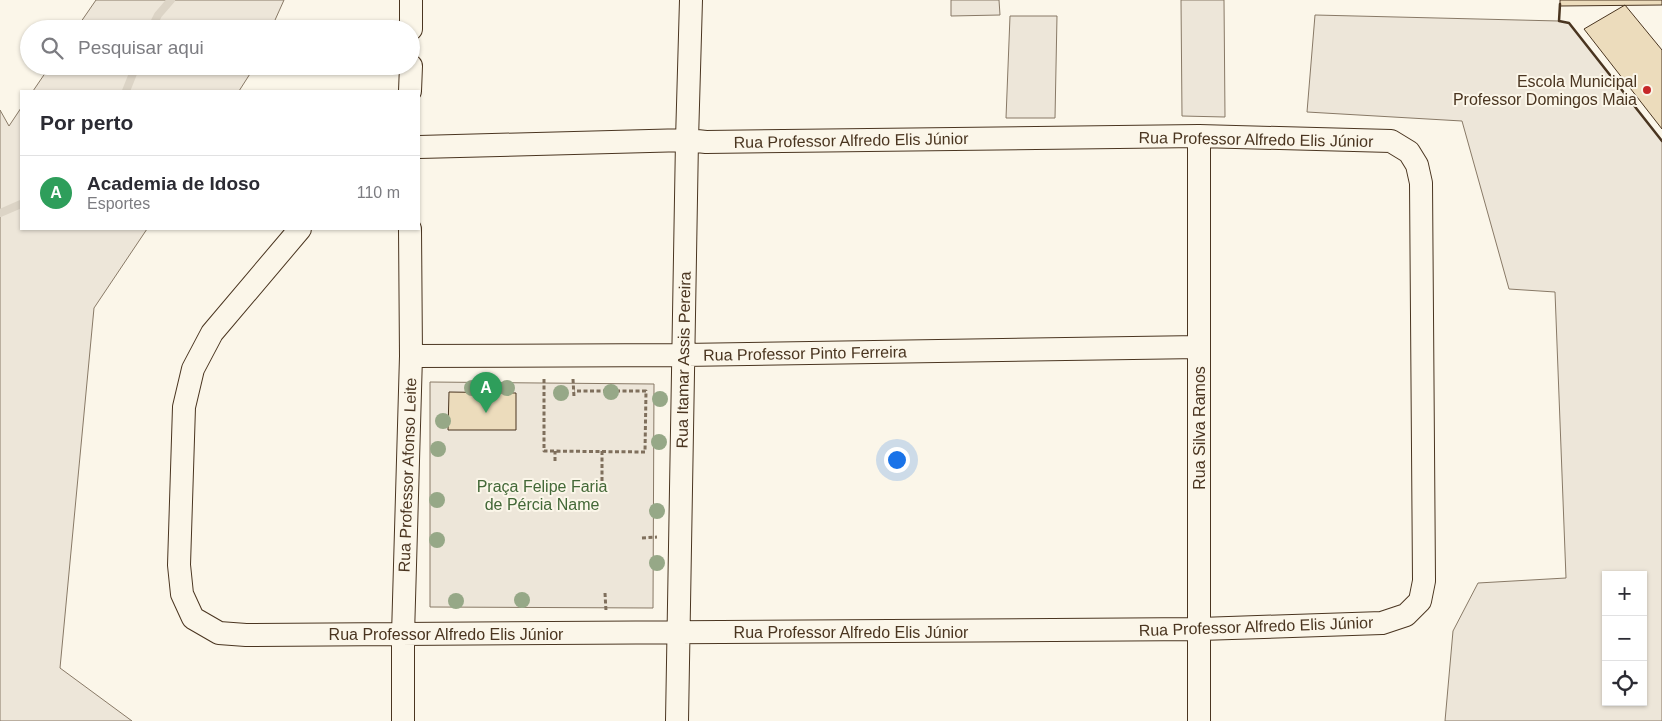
<!DOCTYPE html>
<html lang="pt">
<meta charset="utf-8">
<style>
:root{--surface:#fff;--page:#f2f2f3;--text:#2b2b33;--muted:#7c7c81;--line:#e1e1e2;--accent:#7c3aed}
body{margin:0;font-family:Helvetica,sans-serif;background:var(--page);color:var(--text)}
.controls{position:absolute;right:15px;bottom:15px;display:grid;overflow:hidden;border-radius:0px;box-shadow:0 1px 4px #0004}
.controls button{width:45px;height:45px;display:grid;place-items:center;padding:0;border:0;border-bottom:1px solid var(--line);background:var(--surface);color:var(--text);font:25px sans-serif}
.you{position:absolute;left:896px;top:459px;width:18px;height:18px;margin:-12px;border:4px solid #fff;border-radius:50%;background:#1a73e8;box-shadow:0 0 0 8px #1a73e833}
.badge{display:grid;place-items:center;width:32px;height:32px;border-radius:50%;background:var(--accent);color:#fff;font-size:16px;font-weight:700}
.pin{position:absolute;translate:-50% -41px;filter:drop-shadow(0 1px 2px #0008)}
.pin::after{content:'';position:absolute;top:26px;width:18px;height:15px;background:inherit;clip-path:polygon(0 0,100% 0,50% 100%)}
.list{margin:0;padding:0;list-style:none}
h2{display:flex;justify-content:space-between;align-items:center;height:65px;margin:0;padding:0 20px;font-size:21px}
h2 small{font-size:16px;font-weight:400;color:var(--muted)}
.list li{display:grid;grid-template-columns:32px 1fr auto;gap:15px;align-items:center;box-sizing:border-box;height:75px;padding:0 20px;border-top:1px solid var(--line)}
.list b{display:block;font-size:19px;white-space:nowrap}
.list p{margin:0;font-size:16px;white-space:nowrap;color:var(--muted)}
.list em{font-size:16px;font-style:normal;color:var(--muted)}
.icon{flex:none;width:28px;height:28px;fill:none;stroke:currentColor;stroke-width:2;stroke-linecap:round;stroke-linejoin:round}
.map{position:relative;flex:none;width:1662px;height:721px;overflow:hidden}
.search{position:absolute;background:var(--surface);box-shadow:0 1px 4px #0004;left:20px;top:20px;width:400px;height:55px;display:flex;align-items:center;gap:12px;box-sizing:border-box;padding:0 18px;border-radius:28px;color:var(--muted);font-size:19px}
.panel{position:absolute;background:var(--surface);box-shadow:0 1px 4px #0004;left:20px;top:90px;width:400px;height:140px;border-radius:0px}
.map>svg:first-child{display:block}
.green{fill:#ede6d9;stroke:#887966;fill-rule:evenodd}
.lines{fill:none;stroke-linecap:round;stroke-linejoin:round}
.stream{stroke:#dcd4c6;stroke-width:8}
.building{fill:#ecdcbc;stroke:#4a3520}
.minor-casing{stroke:#4a3520;stroke-width:24}
.path{stroke:#7f6f5c;stroke-width:3;stroke-dasharray:4 2.5;stroke-linecap:butt}
.minor{stroke:#fbf6e9;stroke-width:22}
.wall{stroke:#4a3520;stroke-width:2.5}
.tree{fill:#96a887}
.poi-dot{fill:#c62828;stroke:#fbf6e9;stroke-width:2}
.labels{text-anchor:middle;stroke-width:4;stroke-linejoin:round;paint-order:stroke}
.poi-label{font-size:16px;fill:#4a3520;stroke:#fbf6e9;text-anchor:end}
.street-label{font-size:16px;fill:#4a3520;stroke:#fbf6e9}
.park-label{font-size:16px;fill:#436837;stroke:#fbf6e9}
</style>
<div class="map">
<svg width="1662" height="721" viewBox="0 0 1662 721">
<rect width="100%" height="100%" fill="#fbf6e9"/>
<path class="green" d="M96,0h188l-13,29h-195z
M951,0h48l1,15 -49,1z
M1181,0h43l1,117 -43,-1z
M1315,15l244,6 10,2 93,118v580h-217l8,-90 25,-48 88,-5 -11,-286 -46,-3 -47,-168 -155,-9zM1606,575h37v127h-37z
M1010,16h47l-2,102h-49z
M50,66h205l-16,25h-206z
M21,108v121h126l-53,79 -34,360 72,53h-132v-611l9,16z
M430,382l224,2 -1,224 -223,-1z"/>
<g class="lines">
<path class="stream" d="M151,29l7,-14 13,-15
M126,91l10,-25
M0,213l21,-9"/>
</g>
<path class="building" d="M1560,0h102v5l-102,1z
M1625,5l37,45v79l-78,-100z
M449,392l67,1v37h-68z"/>
<g class="lines">
<g class="minor-casing">
<path id="minor" d="M411,29v-29
M410,91l1,-25
M1199,136v585
M300,229l-88,104 -19,36 -9,38 -5,158 3,29 11,24 26,15 27,2 954,-6 182,-6 24,-8 14,-14 4,-20 -3,-398 -4,-18 -8,-13 -18,-11 -192,-5 -493,6 -19,-2 -268,7
M411,356l272,-1 516,-8
M403,721v-86l8,-279 -1,-127
M677,721l10,-581 4,-140"/>
</g>
<path class="path" d="M544,379v72l101,1 1,-61h-72
M573,379l1,18
M602,451v41
M555,461v-10
M642,538l15,-1
M605,593l1,18"/>
<use href="#minor" class="minor"/>
<path class="wall" d="M1560,4l-1,17 10,2 93,118"/>
</g>
<g class="tree">
<circle cx="472" cy="388" r="8"/>
<circle cx="507" cy="388" r="8"/>
<circle cx="611" cy="392" r="8"/>
<circle cx="561" cy="393" r="8"/>
<circle cx="660" cy="399" r="8"/>
<circle cx="443" cy="421" r="8"/>
<circle cx="659" cy="442" r="8"/>
<circle cx="438" cy="449" r="8"/>
<circle cx="437" cy="500" r="8"/>
<circle cx="657" cy="511" r="8"/>
<circle cx="437" cy="540" r="8"/>
<circle cx="657" cy="563" r="8"/>
<circle cx="522" cy="600" r="8"/>
<circle cx="456" cy="601" r="8"/>
</g>
<circle class="poi-dot" cx="1647" cy="90" r="5"/>
<g class="labels">
<g class="poi-label">
<text x="1637" y="87">Escola Municipal<tspan x="1637" dy="18">Professor Domingos Maia</tspan></text>
</g>
<g class="street-label">
<text transform="translate(1256 139) rotate(1)" y="6">Rua Professor Alfredo Elis Júnior</text>
<text transform="translate(851 140) rotate(-1)" y="6">Rua Professor Alfredo Elis Júnior</text>
<text transform="translate(805 353) rotate(-1)" y="6">Rua Professor Pinto Ferreira</text>
<text transform="translate(683 360) rotate(-89)" y="6">Rua Itamar Assis Pereira</text>
<text transform="translate(1199 428) rotate(-90)" y="6">Rua Silva Ramos</text>
<text transform="translate(407 475) rotate(-88)" y="6">Rua Professor Afonso Leite</text>
<text transform="translate(1256 626) rotate(-2)" y="6">Rua Professor Alfredo Elis Júnior</text>
<text x="851" y="638">Rua Professor Alfredo Elis Júnior</text>
<text x="446" y="640">Rua Professor Alfredo Elis Júnior</text>
</g>
<g class="park-label">
<text x="542" y="492">Praça Felipe Faria<tspan x="542" dy="18">de Pércia Name</tspan></text>
</g>
</g>
</svg>
<div class="controls">
<button>+</button>
<button>−</button>
<button><svg class="icon" aria-label="locate" viewBox="0 0 24 24"><circle cx="12" cy="12" r="6"/><path d="M12 2v4M12 18v4M2 12h4M18 12h4"/></svg></button>
</div>
<div class="you"></div>
<div class="pin badge" style="left:486px;top:413px;background:#2e9e5b">A</div>
<div class="search"><svg class="icon" aria-label="search" viewBox="0 0 24 24"><circle cx="10" cy="10" r="6"/><path d="M15 15l6 6"/></svg>Pesquisar aqui</div>
<section class="panel">
<h2>Por perto<small></small></h2>
<ul class="list">
<li><span class="badge" style="background:#2e9e5b">A</span><div><b>Academia de Idoso</b><p>Esportes</p></div><em>110 m</em></li>
</ul>
</section>
</div>
